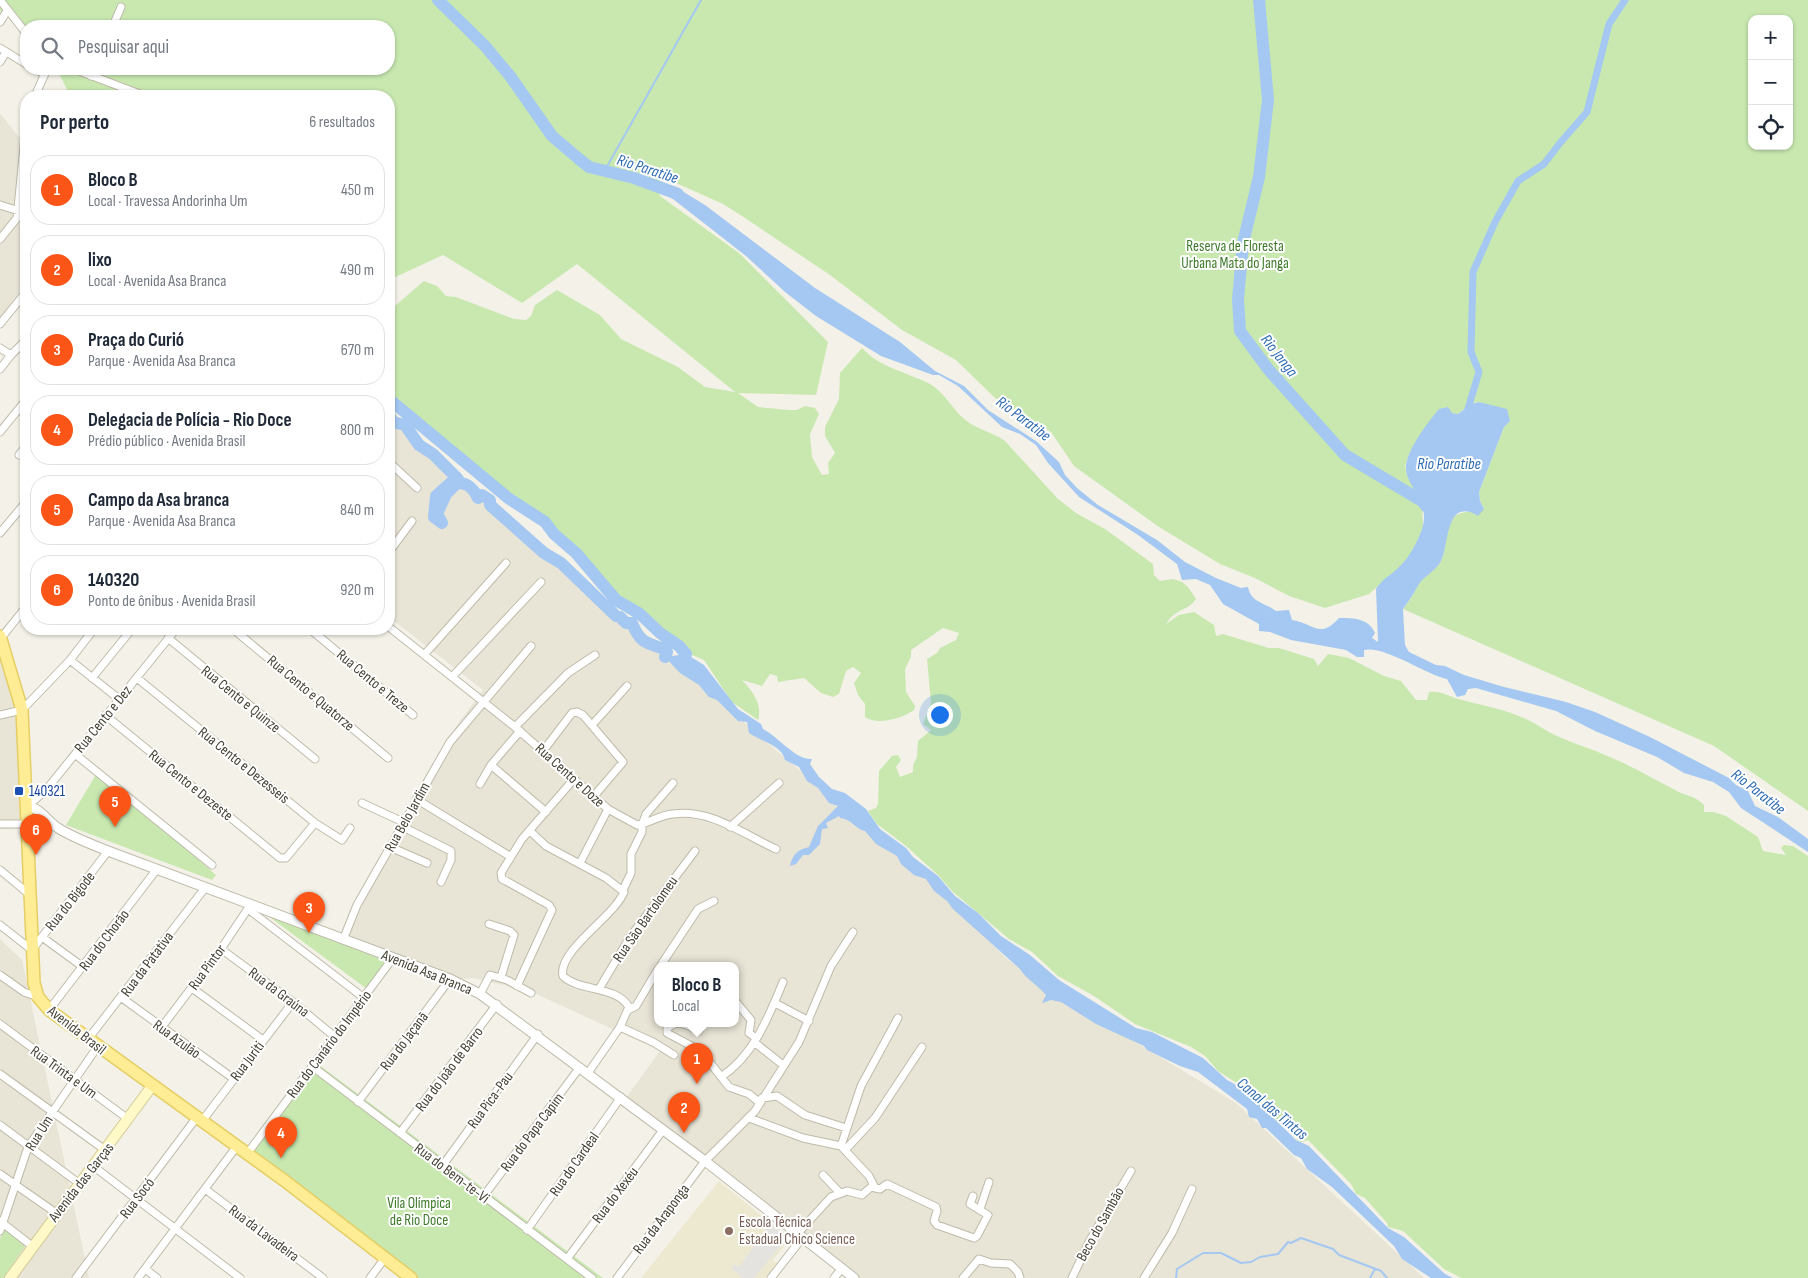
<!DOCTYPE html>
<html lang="pt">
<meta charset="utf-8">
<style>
:root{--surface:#fff;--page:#f6f6f7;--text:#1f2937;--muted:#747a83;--line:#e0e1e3;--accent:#fb5517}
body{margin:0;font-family:"Sofia Sans Condensed",sans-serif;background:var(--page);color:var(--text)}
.controls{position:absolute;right:15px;top:15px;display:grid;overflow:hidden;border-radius:10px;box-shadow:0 1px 4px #0004}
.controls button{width:45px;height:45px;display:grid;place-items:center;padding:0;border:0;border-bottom:1px solid var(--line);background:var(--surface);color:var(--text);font:25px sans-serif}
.you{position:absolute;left:939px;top:714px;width:18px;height:18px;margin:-12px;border:4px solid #fff;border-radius:50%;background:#1a73e8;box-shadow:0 0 0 8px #1a73e833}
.badge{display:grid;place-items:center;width:32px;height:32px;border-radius:50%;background:var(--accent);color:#fff;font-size:16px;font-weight:700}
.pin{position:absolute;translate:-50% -41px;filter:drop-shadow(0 1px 2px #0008)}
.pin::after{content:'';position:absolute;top:26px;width:18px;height:15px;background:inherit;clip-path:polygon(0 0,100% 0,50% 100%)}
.popup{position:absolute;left:654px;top:962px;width:85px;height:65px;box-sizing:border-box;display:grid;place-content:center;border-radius:10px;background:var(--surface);filter:drop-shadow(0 1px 4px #0005);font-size:16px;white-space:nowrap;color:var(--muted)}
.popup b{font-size:19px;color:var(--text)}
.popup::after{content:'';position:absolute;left:50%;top:100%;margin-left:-10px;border:10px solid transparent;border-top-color:var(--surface)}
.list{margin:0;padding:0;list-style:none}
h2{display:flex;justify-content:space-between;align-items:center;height:65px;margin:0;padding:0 20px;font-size:21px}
h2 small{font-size:16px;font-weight:400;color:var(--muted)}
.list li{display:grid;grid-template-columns:32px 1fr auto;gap:15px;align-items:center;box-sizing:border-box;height:70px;margin:0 10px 10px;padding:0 10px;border:1px solid var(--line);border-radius:20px}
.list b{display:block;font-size:19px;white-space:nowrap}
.list p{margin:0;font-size:16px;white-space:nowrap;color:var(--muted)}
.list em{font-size:16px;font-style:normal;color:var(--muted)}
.icon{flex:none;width:28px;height:28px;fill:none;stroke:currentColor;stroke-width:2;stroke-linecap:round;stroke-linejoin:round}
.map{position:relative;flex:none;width:1808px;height:1278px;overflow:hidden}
.search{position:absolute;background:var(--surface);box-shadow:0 1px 4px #0004;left:20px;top:20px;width:375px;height:55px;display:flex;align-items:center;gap:12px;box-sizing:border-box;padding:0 18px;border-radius:20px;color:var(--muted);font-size:19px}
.panel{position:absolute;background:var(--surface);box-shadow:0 1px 4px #0004;left:20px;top:90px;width:375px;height:545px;border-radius:20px}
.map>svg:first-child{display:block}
.residential{fill:#e8e4d6;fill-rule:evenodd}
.education{fill:#ede9d1}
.green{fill:#c8e8b0;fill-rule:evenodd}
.parking{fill:#e5e3df}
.water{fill:#a4c8f1}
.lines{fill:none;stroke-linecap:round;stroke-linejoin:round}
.stream{stroke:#a4c8f1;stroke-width:2}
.canal{stroke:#a4c8f1;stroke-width:7}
.river{stroke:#a4c8f1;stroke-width:12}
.minor-casing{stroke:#bfbbaa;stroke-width:9}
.tertiary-casing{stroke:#bfbbaa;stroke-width:11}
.secondary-casing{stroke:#d4cb97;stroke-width:12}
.primary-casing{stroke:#e5ce65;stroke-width:14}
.minor{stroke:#fff;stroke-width:7}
.tertiary{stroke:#fff;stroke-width:9}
.secondary{stroke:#fff8c7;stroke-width:10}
.primary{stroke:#ffed96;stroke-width:11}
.transit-dot{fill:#1a4fb4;stroke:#fff;stroke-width:2}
.education-dot{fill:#8d6e63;stroke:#fff;stroke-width:2}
.labels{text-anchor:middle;stroke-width:4;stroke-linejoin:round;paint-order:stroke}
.park-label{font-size:15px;fill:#3d7a29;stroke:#fff}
.street-label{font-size:15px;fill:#474336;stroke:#fff}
.transit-label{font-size:15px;fill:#164399;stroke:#fff;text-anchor:start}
.education-label{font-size:15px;fill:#785e54;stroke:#fff;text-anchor:start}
.water-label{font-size:16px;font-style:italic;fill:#2e6bb4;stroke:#fff}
</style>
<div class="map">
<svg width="1808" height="1278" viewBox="0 0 1808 1278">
<rect width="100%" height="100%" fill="#f4f2e8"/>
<path class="residential" d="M0,113l26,33v138l-26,33z
M389,413l48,45 122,99 212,189 140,117 96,96 41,30 188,114 188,175h-579l-34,-35 -188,-141 37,-51 -128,-59 -59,-14 -23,2 -112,-40 76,-143 43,-72 26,-35 -94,-73zM658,965h78v58h-78z
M0,650l16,58 5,121h-21z
M0,939l22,21 67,318h-89z"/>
<path class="education" d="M719,1181l71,58 -17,21 5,4 -12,14h-125z"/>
<path class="green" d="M0,0h1808v811l-94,-65 -311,-137c7,-8 11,-17 16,-26 6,-8 17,-13 22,-22 7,-14 2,-33 13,-44 7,-7 21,-5 30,-8l-4,-8 -1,-9 25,-65 6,-6c-10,-7 -26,-24 -39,-17 -5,2 -9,7 -13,10l-6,-1 -29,19 -14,22 -4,12 2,9 15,26 1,26 -11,26 -13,15 -30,26 -44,14 -36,-12 -34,-18 -35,-14 -61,-37 -85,-61 -23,-34 -56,-34 -39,-38 -54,-30 -72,-55 -88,-59 -19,-12 -56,-25 -6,3 -3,6 2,8 79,57 89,89 -12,53 -78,-2 20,14 31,3h8l8,-4 10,2 4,6 -9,20 2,23 10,18 7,-1 -1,-11 7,-10 -10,-17v-9l14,-28 1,-26 22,-25c18,20 45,24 68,36 14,8 21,23 32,33 12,12 29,14 43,24l53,58 18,14 29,16 48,35 1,11 6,6 13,-2 9,3 6,5 8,12c-8,12 -20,9 -30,25l13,-9 15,-3 20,13 2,11 7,-2 46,14h10l35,11 4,7 10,-12 21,4 35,18 17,5 15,19h11l2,-8c12,-2 21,5 33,8 22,6 47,10 68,21 9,4 17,11 27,15 17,8 36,13 53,21 24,10 45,23 67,34 11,6 17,4 27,14v7h10l12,4 32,21 5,14 23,4 -5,-7 3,-3 9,1 15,10v422h-347l-17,-9 -41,-38 -15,-4 -1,-4 -22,-25 -9,-4 -5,-10 -43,-44 -7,2 -4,-3 -48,-48 -31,-20 -13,-15 -14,-9 -56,-23 -41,-28 -36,-20 -26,-24 -23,-13 -56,-47 -15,-17 -32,-29 -29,-22 -9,-13 8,-3 2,-4 1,-33 13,-15 6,-1 3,5 -5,7 4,10 13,-5v-7l4,-8 1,-16 13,-11 -8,-6 8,-21 -4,-44 10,-6 3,-5 16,-8 3,-7 -16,-5 -32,22v7l-6,12 1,23 9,14 -1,4c-11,8 -37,16 -49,7v-13l-7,-9 -4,-12 7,-10 -8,-6 -7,4 -7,23 -6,3 -12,-4 -17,-15 -26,4 -1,-6 -7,-2 -8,12 -20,-6c10,11 21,24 16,40l-26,-18 -28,-42 -19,-8 -11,-14 -17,-8 -6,-10 -33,-21 -19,-24 -35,-36 -10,-7 -9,-12 -41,-27 -14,-17 -12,-5 -5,-7 -84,-66v-87l35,-30 13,5 9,10 10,1 58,22 12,1 5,-4 4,-11 22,-15 43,25 21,24 57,28 27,20 30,5 -158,-128 -55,39 -79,-48 -54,25v-184h-319l-13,-27h332v-43h-363v6l-26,-21zM1752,19h37v127h-37z
M98,771l118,104 -4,5 -146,-55z
M260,910l130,46 -23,33z
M318,1064l285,214h-192l-163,-123z
M4,1228l21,18 -22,32h-3v-38z"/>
<path class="parking" d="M770,1224l18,13 -34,41h-11l-12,-10 4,-4 4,3z"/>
<path class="water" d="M664,184l18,7 23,14 110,83 85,54 35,29 29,15 24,24 48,31 23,21 6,13 12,13 21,17 59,35 28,22 31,16 25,10 7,-1c3,16 18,16 28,24l13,-1 3,10c22,3 27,20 47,-2 15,0 29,0 36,15l-3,5 6,4 -2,-53c6,-10 14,-13 22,-21 11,-10 19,-25 24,-39 9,-29 -15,-41 -16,-60 -1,-17 22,-47 33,-60l9,-2 4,6 6,1 13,-10 8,-2 28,7 3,12 -6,6 -25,65 1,9 4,8 -6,7c-33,-20 -29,30 -37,45 -5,10 -16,14 -22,23 -5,9 -10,17 -16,25l2,36 4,7 27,13 9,1 19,9 40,12 62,15 29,10 55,25 79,41 7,7 12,6 7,15 23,11 30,22v13l-67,-44 -12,-16 -16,-10 -29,-9 -27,-16 -62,-26 -39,-20 -80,-23 -8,1 -3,6 -8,2 -10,-18c-22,-5 -63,-34 -83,-29v7h-7l-11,-7 -55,-10 -21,-8 -11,-1v-7l-36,-20 -13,-19 -14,-6 -14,1 -5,-16 -39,-29 -59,-38 -31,-34 -12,-18 -16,-11 -18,-7 -44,-41 -19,-11h-6l-52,-19 -65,-40 -31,-24 -39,-36 -73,-57 -10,-5z
M686,654l18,11 34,44 23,15 2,5c16,8 32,31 49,30l-2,5 9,13 13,12 13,4 21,16 14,20 26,19 7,9 25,19 17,20 23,17 23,23 29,19 29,25 77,48 16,4 51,26 24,22 17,9 52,51 13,6 79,82 16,9 41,37 8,4h-22l-29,-19 -8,-13 -62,-59 -25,-18 -6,-11 -7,-3 -28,-27h-4l-5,-9 -8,-2 -2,-8 -49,-37 -18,-6 -33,-16 -3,-4 -48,-22 -35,-22 -10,-2 -9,3 4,-8c-8,-10 -20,-16 -26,-26l-67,-60 -6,-8 -13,-10 -8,-12 -12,-4 -13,-11 -4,-8 -21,-12 -11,-13c-10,-2 -13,-12 -25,-13l-1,-2 -13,7 2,5 -6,1 -2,15 -11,11h-6l-7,9 -6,2c3,-12 7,-16 19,-19l9,-21 20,-20 -9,-3 -11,-15 -11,-7 -8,-14 -14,-7c-3,-15 -25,-19 -36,-27l-2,-11 -9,-1 -21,-21 -8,-3 -10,-12 -19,-12 -15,-16z"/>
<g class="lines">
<path class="stream" d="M605,170l96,-170
M1176,1278l1,-9 26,-16h18l20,10 10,-1 9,-5 18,-3 10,-12 3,1 10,-5 32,11 6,6 42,16 6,7
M1370,1278l5,-9"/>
<path class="canal" d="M1467,412l12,-40 -8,-20 2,-80 22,-50 23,-41 26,-17 16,-21 27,-31 22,-88 16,-24"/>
<path class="river" d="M438,0l47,46 25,30 42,60 27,23 10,8 45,11 44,16
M1259,0l9,100 -9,77 -16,66 -5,56 2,32 28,38 77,86 77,46 10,12
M389,399l119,99 37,24 9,12 22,19 40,47 24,14 20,19 19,13 7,8
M389,415l4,7 12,3 14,20 14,9 25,25 -4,1 -18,16 -2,21 8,6 -5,-9 9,-20 10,-10c10,-3 18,5 22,14l4,-3 8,5v5l54,48 17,10 55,53 4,1 6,6h6c8,20 14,20 33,26l2,3 -2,5"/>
<g class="minor-casing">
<path id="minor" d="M0,0l26,33
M0,22l7,-11
M113,26l8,-19
M0,48l26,16
M0,62l6,-10
M35,69l9,5
M74,69l71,27
M91,76l3,-7
M35,96l12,-27
M0,205l19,6
M0,239l17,-21 9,-92
M0,324l26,-32
M0,348l11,7 15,-15
M0,369l11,-14
M0,432l26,-32
M19,455l7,-9
M389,462l28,26
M0,533l26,-31
M389,552l23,-31
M389,627l126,100 93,82 29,16c11,-1 22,-10 36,-11 38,-5 70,20 103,35
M233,629l155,129
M310,629l103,86
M1,638l25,-31
M168,638l147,121
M424,655l82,-92
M70,660l49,39
M452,677l89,-95
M92,678l40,-49
M137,678l178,145 27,17 8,-12
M0,715l22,-5 48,-50 24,-31
M105,715l175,143h6l29,-35
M592,725l35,-39
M515,727l53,-54 27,-18
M543,751l29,-38 5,-1 6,3 40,47 -29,34
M75,754l137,111
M491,765l55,47
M480,784l11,-19 29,-34
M416,799l95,58
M26,803h5l15,-13 130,-161
M362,803l41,19
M0,824h27
M401,826l50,25v9l-10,22
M730,827l49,-44
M530,831l16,15 60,32 18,14c-10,25 -67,59 -61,84 16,16 53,9 66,31l-9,20 -32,46
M390,847l37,16
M580,863l28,-54
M0,870l29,24
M623,890l8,-17v-19l11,-22v-7l4,-11 27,-31
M248,909l116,89
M489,924l21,7 4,4 -13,42
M0,925l32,25 76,-99
M42,937l41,30
M343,940l14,-35 93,-163 81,-96
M221,949l72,53 42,35
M661,965l37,-56 16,-8
M0,975l24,17 14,5
M517,986l35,-76 -3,-5 -43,-24 -4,-2 -1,-6 21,-34 52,-60
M192,988l71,52
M599,989l31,-52 65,-86
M480,994l10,-19 17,5 24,13
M122,998l112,81
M736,1002l15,18 -2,13 7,5
M775,1003l34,18
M49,1010l108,-141
M628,1010l8,-4 22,-37
M0,1024l128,95
M620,1027l33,15 21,13
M161,1028l60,-79 30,-45
M699,1031c-11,-6 -22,-13 -32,-2v4l34,18 28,36 20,7 11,9
M88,1039l117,-151
M754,1042l29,23
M313,1067l279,211
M0,1074l105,76
M721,1077c33,-22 47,-59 62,-95
M762,1098l15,-2 28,19 41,13
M358,1102l92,-123
M749,1118l54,20 38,8 28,30 5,10
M202,1121l91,-119
M0,1125l80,59
M400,1133l97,-129
M841,1146l20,-60 37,-68
M846,1149l29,-31 47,-71
M247,1154l146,-196
M443,1165l95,-131
M93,1166l147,112
M0,1174l56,39
M823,1175l17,18
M205,1189l118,89
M483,1197l97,-130
M980,1209l9,-27
M0,1221l32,25
M527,1230l94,-133
M0,1231l28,-84 70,-101
M798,1233l33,-36 16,-6 15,4 9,-8 9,2 7,-5 49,23 1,4 -3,10 3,4 37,13 3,-2 11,-21 -18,-11 3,-8
M567,1259l96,-129
M145,1269l12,9
M76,1278l121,-161
M138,1278l99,-132
M370,1278l15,-20
M617,1278l88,-117 50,-50 44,-69 32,-76 22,-34
M771,1278l32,-41
M834,1278l8,-10
M963,1278l16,-19 12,4 19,1 8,8 2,6
M1072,1278l18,-38 41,-69
M1144,1278l28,-45 20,-44"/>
</g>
<g class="tertiary-casing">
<path id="tertiary" d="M26,806c15,2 20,14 32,22 16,10 33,16 50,23l342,128 30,15 225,167 149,117"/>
</g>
<g class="secondary-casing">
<path id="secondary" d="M10,1278l142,-192"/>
</g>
<g class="primary-casing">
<path id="primary" d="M0,636l22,74 12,273 4,14 11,13 236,171 126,97"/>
</g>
<use href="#minor" class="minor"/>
<use href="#tertiary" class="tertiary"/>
<use href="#secondary" class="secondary"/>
<use href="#primary" class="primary"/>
</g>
<rect class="transit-dot" x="14" y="786" width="10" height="10" rx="2.5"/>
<circle class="education-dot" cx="729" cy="1231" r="5"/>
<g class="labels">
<g class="park-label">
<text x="1235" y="251">Reserva de Floresta<tspan x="1235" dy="17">Urbana Mata do Janga</tspan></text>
<text x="419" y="1208">Vila Olímpica<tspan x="419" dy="17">de Rio Doce</tspan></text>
</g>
<g class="street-label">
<text transform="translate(373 681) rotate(40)" y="5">Rua Cento e Treze</text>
<text transform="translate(311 693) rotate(40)" y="5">Rua Cento e Quatorze</text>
<text transform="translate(241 699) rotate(39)" y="5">Rua Cento e Quinze</text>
<text transform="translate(103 719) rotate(-51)" y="5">Rua Cento e Dez</text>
<text transform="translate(244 765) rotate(39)" y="5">Rua Cento e Dezesseis</text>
<text transform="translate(570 775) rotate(42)" y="5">Rua Cento e Doze</text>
<text transform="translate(191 785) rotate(39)" y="5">Rua Cento e Dezeste</text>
<text transform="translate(407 817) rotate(-61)" y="5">Rua Belo Jardim</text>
<text transform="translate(70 901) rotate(-52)" y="5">Rua do Bigode</text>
<text transform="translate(645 919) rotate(-55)" y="5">Rua São Bartolomeu</text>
<text transform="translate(104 940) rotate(-53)" y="5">Rua do Chorão</text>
<text transform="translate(147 964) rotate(-53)" y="5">Rua da Patativa</text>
<text transform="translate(207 967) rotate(-54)" y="5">Rua Pintor</text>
<text transform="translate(427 972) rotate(22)" y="5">Avenida Asa Branca</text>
<text transform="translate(279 992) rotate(37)" y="5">Rua da Graúna</text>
<text transform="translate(77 1030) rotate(38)" y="5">Avenida Brasil</text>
<text transform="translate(177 1039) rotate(36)" y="5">Rua Azulão</text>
<text transform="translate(404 1041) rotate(-53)" y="5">Rua do Jaçanã</text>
<text transform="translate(329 1044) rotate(-53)" y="5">Rua do Canário do Império</text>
<text transform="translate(247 1061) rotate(-53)" y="5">Rua Juriti</text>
<text transform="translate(449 1069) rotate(-53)" y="5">Rua do João de Barro</text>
<text transform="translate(64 1072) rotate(36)" y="5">Rua Trinta e Um</text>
<text transform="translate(490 1100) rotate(-54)" y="5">Rua Pica-Pau</text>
<text transform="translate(532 1132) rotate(-53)" y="5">Rua do Papa Capim</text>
<text transform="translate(39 1133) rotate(-58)" y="5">Rua Um</text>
<text transform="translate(574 1164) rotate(-55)" y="5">Rua do Cardeal</text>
<text transform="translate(452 1173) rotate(37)" y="5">Rua do Bem-te-Vi</text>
<text transform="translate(81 1182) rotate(-52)" y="5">Avenida das Garças</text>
<text transform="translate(615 1195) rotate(-53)" y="5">Rua do Xexéu</text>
<text transform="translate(137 1198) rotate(-53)" y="5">Rua Socó</text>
<text transform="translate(661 1219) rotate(-53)" y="5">Rua da Araponga</text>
<text transform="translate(1100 1224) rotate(-61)" y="5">Beco do Sambão</text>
<text transform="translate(264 1233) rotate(37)" y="5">Rua da Lavadeira</text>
</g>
<g class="transit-label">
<text x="29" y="796">140321</text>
</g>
<g class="education-label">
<text x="739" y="1227">Escola Técnica<tspan x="739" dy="17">Estadual Chico Science</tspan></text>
</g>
<g class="water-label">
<text transform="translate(648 168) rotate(18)" y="6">Rio Paratibe</text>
<text transform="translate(1280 355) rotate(52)" y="6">Rio Janga</text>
<text transform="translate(1024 418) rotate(37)" y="6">Rio Paratibe</text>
<text x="1449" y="469">Rio Paratibe</text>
<text transform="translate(1759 791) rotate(38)" y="6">Rio Paratibe</text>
<text transform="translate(1273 1108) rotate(40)" y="6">Canal das Tintas</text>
</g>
</g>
</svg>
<div class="controls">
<button>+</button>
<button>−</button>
<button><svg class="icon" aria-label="locate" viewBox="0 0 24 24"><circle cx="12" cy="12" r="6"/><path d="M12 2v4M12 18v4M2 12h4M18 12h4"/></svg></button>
</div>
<div class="you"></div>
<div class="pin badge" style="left:697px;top:1084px">1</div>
<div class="popup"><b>Bloco B</b>Local</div>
<div class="pin badge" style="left:684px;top:1133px">2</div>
<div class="pin badge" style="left:309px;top:933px">3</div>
<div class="pin badge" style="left:281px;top:1158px">4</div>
<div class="pin badge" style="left:115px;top:827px">5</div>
<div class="pin badge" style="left:36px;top:855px">6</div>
<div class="search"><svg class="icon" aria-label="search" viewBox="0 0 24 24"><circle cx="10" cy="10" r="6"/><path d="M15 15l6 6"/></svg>Pesquisar aqui</div>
<section class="panel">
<h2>Por perto<small>6 resultados</small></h2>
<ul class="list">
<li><span class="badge">1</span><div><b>Bloco B</b><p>Local · Travessa Andorinha Um</p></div><em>450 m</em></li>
<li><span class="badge">2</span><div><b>lixo</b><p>Local · Avenida Asa Branca</p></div><em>490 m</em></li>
<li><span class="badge">3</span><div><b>Praça do Curió</b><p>Parque · Avenida Asa Branca</p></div><em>670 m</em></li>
<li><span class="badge">4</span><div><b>Delegacia de Polícia - Rio Doce</b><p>Prédio público · Avenida Brasil</p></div><em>800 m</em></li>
<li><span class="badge">5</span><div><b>Campo da Asa branca</b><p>Parque · Avenida Asa Branca</p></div><em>840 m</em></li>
<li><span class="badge">6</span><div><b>140320</b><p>Ponto de ônibus · Avenida Brasil</p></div><em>920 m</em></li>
</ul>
</section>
</div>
